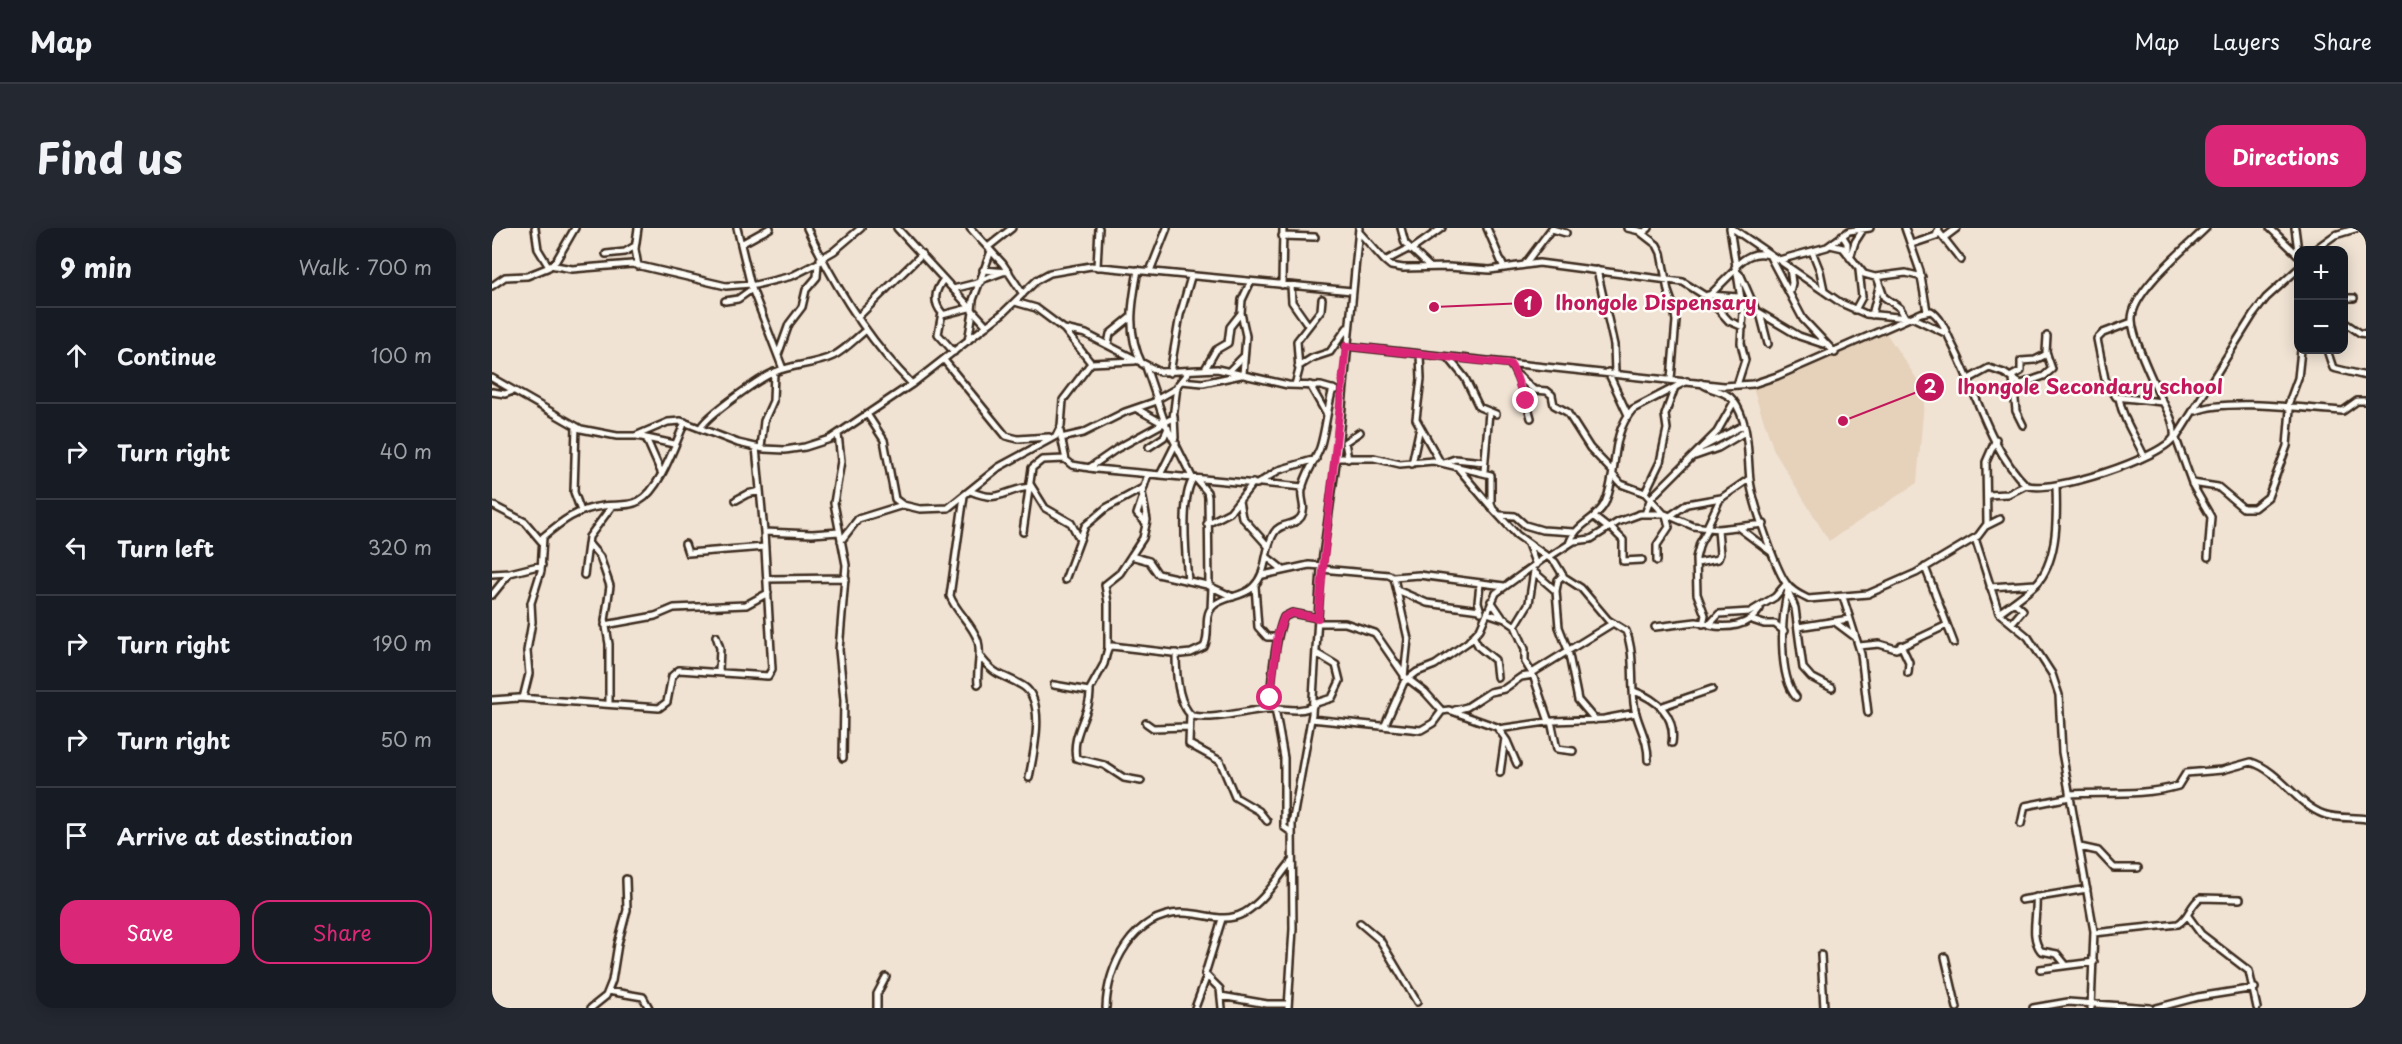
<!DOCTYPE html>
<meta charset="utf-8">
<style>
:root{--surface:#171b24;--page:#242831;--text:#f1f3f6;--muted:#9ea1a6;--line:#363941;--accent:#db2777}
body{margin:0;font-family:"Playpen Sans",sans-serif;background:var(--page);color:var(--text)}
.controls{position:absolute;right:18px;top:18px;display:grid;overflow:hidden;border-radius:12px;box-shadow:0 3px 15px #0003}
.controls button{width:54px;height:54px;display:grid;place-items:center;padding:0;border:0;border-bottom:2px solid var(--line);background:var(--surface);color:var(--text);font:30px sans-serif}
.stop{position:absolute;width:18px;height:18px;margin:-14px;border:4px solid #db2777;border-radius:50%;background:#fff}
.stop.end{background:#db2777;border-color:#fff;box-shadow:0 2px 6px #0008}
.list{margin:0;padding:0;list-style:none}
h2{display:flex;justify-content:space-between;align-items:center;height:78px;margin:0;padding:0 24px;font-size:26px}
h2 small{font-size:20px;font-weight:400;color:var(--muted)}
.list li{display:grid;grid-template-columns:39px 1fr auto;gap:18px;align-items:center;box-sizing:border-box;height:96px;padding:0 24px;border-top:2px solid var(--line)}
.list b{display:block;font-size:22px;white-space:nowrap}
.list em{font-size:20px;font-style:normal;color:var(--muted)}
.actions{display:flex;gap:12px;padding:18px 24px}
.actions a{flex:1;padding:14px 0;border:2px solid var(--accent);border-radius:18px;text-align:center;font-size:21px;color:var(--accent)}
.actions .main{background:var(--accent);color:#fff}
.icon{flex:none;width:33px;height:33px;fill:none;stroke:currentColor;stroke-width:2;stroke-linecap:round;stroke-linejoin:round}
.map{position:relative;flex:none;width:1874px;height:780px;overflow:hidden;border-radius:18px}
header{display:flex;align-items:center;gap:36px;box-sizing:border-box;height:84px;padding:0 30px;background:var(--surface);border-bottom:2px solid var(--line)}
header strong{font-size:28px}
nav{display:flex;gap:33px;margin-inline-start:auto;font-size:21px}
.intro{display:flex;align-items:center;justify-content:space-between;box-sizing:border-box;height:144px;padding:0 36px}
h1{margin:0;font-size:42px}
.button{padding:15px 27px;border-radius:18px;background:var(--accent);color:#fff;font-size:21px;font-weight:700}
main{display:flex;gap:36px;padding:0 36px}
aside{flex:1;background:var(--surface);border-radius:18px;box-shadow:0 3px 15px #0003}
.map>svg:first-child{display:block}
.built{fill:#e6d2bb}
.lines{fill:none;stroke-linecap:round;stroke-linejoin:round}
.minor-casing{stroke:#3b2a1e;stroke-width:10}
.minor{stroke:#fdfcf7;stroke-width:5}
.route{stroke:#db2777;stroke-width:8}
.leader{fill:none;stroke:#c2185b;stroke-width:2}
.callout-dot{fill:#c2185b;stroke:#fdfcf7;stroke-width:2}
.mark-label{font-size:18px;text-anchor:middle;font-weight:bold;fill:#fff}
.callout-label{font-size:20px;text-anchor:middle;font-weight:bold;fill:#c2185b;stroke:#fdfcf7;stroke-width:5;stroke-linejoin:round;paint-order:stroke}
</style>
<header>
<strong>Map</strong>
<nav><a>Map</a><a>Layers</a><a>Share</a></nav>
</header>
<div class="intro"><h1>Find us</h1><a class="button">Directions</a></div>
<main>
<aside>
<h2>9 min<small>Walk · 700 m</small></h2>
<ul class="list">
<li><svg class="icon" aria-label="ahead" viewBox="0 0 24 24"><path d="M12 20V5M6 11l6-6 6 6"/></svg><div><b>Continue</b></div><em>100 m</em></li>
<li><svg class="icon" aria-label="right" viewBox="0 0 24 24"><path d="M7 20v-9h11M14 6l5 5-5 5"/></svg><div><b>Turn right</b></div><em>40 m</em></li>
<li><svg class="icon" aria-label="left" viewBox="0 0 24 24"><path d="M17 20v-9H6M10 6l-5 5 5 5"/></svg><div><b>Turn left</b></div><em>320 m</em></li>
<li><svg class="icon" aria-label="right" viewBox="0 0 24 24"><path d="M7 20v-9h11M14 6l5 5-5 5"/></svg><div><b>Turn right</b></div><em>190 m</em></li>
<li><svg class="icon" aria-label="right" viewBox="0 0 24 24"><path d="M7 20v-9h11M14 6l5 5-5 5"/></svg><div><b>Turn right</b></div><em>50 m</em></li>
<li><svg class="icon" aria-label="arrive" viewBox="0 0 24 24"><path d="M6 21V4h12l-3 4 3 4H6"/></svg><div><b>Arrive at destination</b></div></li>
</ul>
<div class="actions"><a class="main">Save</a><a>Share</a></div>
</aside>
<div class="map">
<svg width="1874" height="780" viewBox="0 0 1874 780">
<rect width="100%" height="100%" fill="#f0e3d4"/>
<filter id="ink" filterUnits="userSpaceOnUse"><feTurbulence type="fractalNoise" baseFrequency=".0167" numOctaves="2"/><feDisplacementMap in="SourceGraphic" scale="12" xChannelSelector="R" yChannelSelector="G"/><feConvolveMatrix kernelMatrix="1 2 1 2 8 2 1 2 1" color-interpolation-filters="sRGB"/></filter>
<g filter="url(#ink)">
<path class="built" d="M1394,105l39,58 -8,92 -88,58 -55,-90 -22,-65z"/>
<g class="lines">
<g class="minor-casing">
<path id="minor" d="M43,0l3,21 11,18
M245,0l14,58 32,83
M315,0c27,57 60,111 105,156
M405,0l90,98
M478,0l33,36 20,30
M909,0l4,15 25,24
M995,0l17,40
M1135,0l17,4 5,-4
M1238,0l13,84 -2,31 4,17 -8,25
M1240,0l109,75 25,11 42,4
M1413,0l15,43 7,40
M1778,0l28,27
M1803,0l3,23
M1060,1l14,4
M1147,3l18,14 4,8 7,38 6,17 2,13 -5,58
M867,4l26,29 6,5 12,2 45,-1 42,3 49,-7 144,19 24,15 22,24 14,6
M1447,4l22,28
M1350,7l5,8v10
M790,8l33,1
M1453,9l12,-9
M249,16l29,-16
M1420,16l24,-8 3,-8
M1338,17l13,3 21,26 11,3 31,-4 16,4
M496,19l24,-19
M919,22l31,-22
M1822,22l21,-15 23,-7
M1320,23l8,20 4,19
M1276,25l35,66 32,34
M114,26l19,-2 10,-6
M1358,30l5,-16 9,-14
M328,31l14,-8 27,-23
M1287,32l48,-13 22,-16 21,-3
M893,33l25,-13
M1033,36l27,-36
M58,37l22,4 60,-5 94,22 25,-2
M146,38l-3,-17 3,-21
M605,39l2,-39
M1243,39c10,-10 19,-16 34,-12
M491,42l26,2
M646,42c-6,33 -12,62 4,94
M1105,42l17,75 1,28
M658,43l17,-43
M1385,49l7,20 16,11 5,9
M452,51c-9,11 -12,22 -2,34l-4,21 16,18
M489,52l22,-8
M790,57l1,-57
M0,58l13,-9 22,-1 20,-8 9,-7 19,-33
M259,58l41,-10 28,-14
M799,58l1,16 16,23
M461,61l28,-7
M1298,64l2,-9 -2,-15
M1216,67l31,2
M1218,67l25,-25 6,6 14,32
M1852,70h10
M233,73l13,-2 14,-10
M1248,73l59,35 24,8
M523,74l21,6 28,21 27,34
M1363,82l7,-13 -3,-27
M480,83l1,-11 18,-49
M1268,85l8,31
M450,87l27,-7
M1380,87l7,-28
M1420,89l33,16
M365,90l65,-64
M1640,94l-29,11 -6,6 8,40 11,18 46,5
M1852,94l16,11 6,1
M572,101l22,5 74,38 57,-3 71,16 33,1 14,4
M476,113l5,-29
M616,116l2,-10 21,-17
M854,118l378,40 29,-2 24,-8 144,-63 10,-2c11,7 16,23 22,35 23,44 36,103 73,139 24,10 136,-27 148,-48 2,-16 -11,-33 -17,-47 -8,-18 -24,-51 -25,-70 -1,-28 54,-72 74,-92
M1835,122l6,18 33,8
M928,126l1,25 -5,40 24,43
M286,127l11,-31 13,-17 4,-17 11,-13 1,-14
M956,129l17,21 14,29 17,7
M452,132l62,76 12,3 31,-2
M1018,136c10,13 17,39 21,54
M654,139l19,56 28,56c-13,20 -7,77 -5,102
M806,139l14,-9 18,-6 17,-24
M713,141l11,-19 12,-7 2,-16 11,-14
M737,143l14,-14
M1116,144l20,43
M678,145l10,-58 11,-38
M751,146l3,-38 -5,-23 1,-13 8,-17
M1027,148l15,14 13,1 5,4 2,10 13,7 23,36 23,24
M1518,149l11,-6v-10l14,-1 12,-6
M0,150l89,51 36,7h18l33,-14 13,-1 57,22 26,6 21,1 20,-3 25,-8 82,-55 91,-71 34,-33 13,-7 41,-7 261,25
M1477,151l20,-11 15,5 17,11 23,-8 8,-7 -6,-17 1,-16
M1521,151l3,32 7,14
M689,153l22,2 38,-8
M1209,155c10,8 24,7 32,17 17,23 14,53 17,80 2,19 25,88 36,103 5,8 14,12 22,16l60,-5 48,-21 62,-37 9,-12 -1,-62 10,-23
M803,157l4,-15 -2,-29 24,-31 1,-11
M818,157l17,30
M0,164l13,2 8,-3
M1627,170c4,22 16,38 25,58
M664,172l21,-12
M1795,180l11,-30 3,-28
M645,181l27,15
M1704,183c30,-13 112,-2 147,0l14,-10h9
M375,186l17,26 11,59 8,6 17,4 28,-1 51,-41 57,-31 5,-10 2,-26 28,-37 44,-2
M682,188l1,22
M84,198l-2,66 7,19
M209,199c7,-12 60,-50 74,-55 19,-8 39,-7 58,-16 12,-6 23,-18 33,-26
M568,203l6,29 6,5 24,4 161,15 22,-14 37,-11
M346,206l3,27 -7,42 12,62 -7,85 5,50 -1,58
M145,208l37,8
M1683,208l17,47 26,4 25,21h11l14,-11 19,-51 3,-37
M154,210l15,34
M569,210l22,-5 42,-21 32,-11
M1684,210l77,-123 13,-17 32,-29
M657,219l15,-10 4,-9
M1211,219l41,-22
M269,220l3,-27 9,-20 1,-29
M1203,228l23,-8 27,-16
M844,230h38l26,6 33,-3 58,14v29l2,5 24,26 38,27 9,15 17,11 27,32 18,11c10,26 4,53 9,79 5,20 13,29 13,50
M856,231l-3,-17 15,-10
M952,235l11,-4 29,3
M920,236l8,-37
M597,240l29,-20 55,-30 4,-32 12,-15
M966,240l33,39
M992,243l5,-59
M668,247l16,-32
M1121,247l8,9 24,9 19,21
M704,251l11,13 1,5 1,89
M769,255l42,4
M538,256l15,24 26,15 8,15
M1700,256l19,33 -3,40
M478,263c31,13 32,-1 60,-4
M1153,265l15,-31 7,-33 -2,-14 10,-28
M1495,267l21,-1 18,-9
M472,268l-14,100c6,16 22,27 28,45 4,14 -2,29 0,43
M650,271l-5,15 9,9
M244,272l11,-6 13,-3
M747,273l3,16 26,29
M0,277l33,17 16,19
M1153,286l6,-16 66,-66 17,-30
M1008,287l15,1 10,9 17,5 32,2
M1178,288l17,-12 34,-6
M1102,289l14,11
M715,296l23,-12 23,-29
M1494,298l14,-7
M1118,299l13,13v21l19,-1
M1215,299l13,-28 29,-20
M1247,300l32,24
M272,304l48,2 27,-2
M531,304l9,-64 10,-8 23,-1
M1483,310l24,75 29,24 24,37 7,21 3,57 32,179 -3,77
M349,313l17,-22 45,-14
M97,316l11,13 10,29 -5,35 4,23v59
M193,316l3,9 77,-6
M1036,316l8,21
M1077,316c7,-21 27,-23 36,-41 14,-31 4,-67 28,-94l54,-28
M639,328l18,5 9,13 49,11 26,12
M775,329l15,12
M1057,329l25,-16 17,-2 27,-17 22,-8h25l28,12 25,3 46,-5
M1165,333v-16l12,-18 -3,-12
M1205,335l21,-4 2,-5 -2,-25
M1433,339l29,76
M829,341l68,6 5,3 14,61 -4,38
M1042,343l-5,32 -14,23 10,23v13l8,13 16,47
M1042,344l22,19 3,36 9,23 10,50 17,20
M0,346l18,-1 32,-8
M92,347l5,-38 23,-31
M771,347l46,-10 12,1
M901,349l26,-2 85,11
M275,351l79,-1
M573,352l20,-54 21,-18 37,-20
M988,356l-2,18 3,10
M763,358l3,41 9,10h11
M1294,358l9,22 8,60 8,9 21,11
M1498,359l46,-3
M905,362l30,13 53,7
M1296,362c-7,26 -10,86 8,107
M1064,363l2,-11 5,-5
M0,367l17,-21
M1351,369l18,57 7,59
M999,373l11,16
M719,381l1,-22
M995,385l18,6 10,7
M1507,385c13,-10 29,-20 40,-32 19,-25 18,-65 17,-95
M1257,391l15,5h11l9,7
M1343,394l20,15
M826,395h27l30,10 31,45
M1520,395l11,-13 -9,-8
M1211,396l2,-9 -8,-21 -1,-36 4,-15 9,-16
M113,397l50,-9 19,-8 72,-3 22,-12
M1218,397c18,4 39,1 50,-16
M1163,399l41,-5 14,2 9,-10 31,-2 25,-15 11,-13
M1306,399l51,-8
M224,408l4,12 -1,23
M981,408l6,11 16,13 2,17
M1409,417l8,17 -1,11
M1367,418l20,-2 17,5 51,-24
M616,421v-46l-3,-18 15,-12 23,-35 4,-18 -5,-27 6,-19
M684,425c0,19 1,50 16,63 25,4 50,-5 75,-7 15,-2 31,5 46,-3
M487,427c17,23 23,18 44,31 24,15 10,69 6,92
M1040,445l81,-50
M916,451l17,13 17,19
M562,457l35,6 15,-27 4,-16 4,-2 69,8 10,-1 13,-6c7,-12 -1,-30 8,-40 10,-11 30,-9 41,-20 16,-16 10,-36 21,-54 6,-11 20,-6 27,-16 6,-10 -1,-17 1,-27 2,-14 13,-29 18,-42 6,-19 7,-40 13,-59
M598,462c1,24 -19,43 -14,68l28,7 20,13 17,3
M1142,463c24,9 42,25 38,52
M31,470l6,-24 -2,-23 5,-29 -1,-19 10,-32 2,-34c19,-16 34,-28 60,-31 11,-2 26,1 36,-5 21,-11 36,-57 46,-79
M0,472l27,-2 140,10 8,-6 5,-26 7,-6 89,6 4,-7 -8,-137 -8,-85
M821,476l19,-6 8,-17 -4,-16 -20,-12
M1168,479l52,-18
M783,480l9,50v69l7,5
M779,481c-2,-20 5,-74 13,-92l8,-4 26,5
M963,482l12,-3 23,-15 14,-3 17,-12 12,-2
M698,486l-1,30 31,17 15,36 24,14 8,10
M819,491l110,11 12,-7 9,-12 7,-1 48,17 10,14 10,23
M1059,493l6,28 16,2
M654,495l7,5 35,-1
M893,497l19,-43 13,-10 18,-7 33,-23 12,-13 16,-36 51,-37
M1006,501l56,-8 50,-2 32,-6
M1008,545l5,-35
M1577,566c37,-2 74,2 109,-8l8,-13 36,-3 29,-8c29,9 44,41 72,52 13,5 30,3 43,5
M1529,596l4,-18 45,-9
M1588,619l18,4 16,17h24
M1544,669c2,18 -7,39 5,54l16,3 9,11
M1529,672l66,-11
M1696,688l13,18 48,37 8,37
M730,691l-17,55 15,15 2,19
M868,695l20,17 37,62
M1602,705l84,-9c11,-6 12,-19 22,-26l40,1
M1329,727l3,53
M1453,729l12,51
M1548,741l54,-7
M116,763l35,6 6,11
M729,768l46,8h21
M99,780l15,-12 6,-15 6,-37 9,-34 -1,-31
M385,780v-14l9,-17
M614,780c1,-42 27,-93 75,-95 23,-1 41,12 63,0 19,-11 33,-34 47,-51
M703,780l11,-30
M796,780l5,-79 -1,-105 20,-110 9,-145 17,-120 21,-221
M1541,780l35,-6 82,6
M1664,780l42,-11 57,-9"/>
</g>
<use href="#minor" class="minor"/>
</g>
</g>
<g class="lines" filter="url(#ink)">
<path class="route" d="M778,470l8,-65 6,-16 8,-4 26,5 28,-272 164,18c9,12 8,25 16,37"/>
</g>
<path class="leader" d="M942 79L1036 75M1351 193L1438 159"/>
<g class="callout-dot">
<circle cx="942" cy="79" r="6"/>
<circle cx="1351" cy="193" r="6"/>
<circle cx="1036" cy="75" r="15"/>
<circle cx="1438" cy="159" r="15"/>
</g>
<g class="mark-label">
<text x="1036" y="82">1</text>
<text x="1438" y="165">2</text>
</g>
<g class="callout-label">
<text x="1164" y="82">Ihongole Dispensary</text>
<text x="1598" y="166">Ihongole Secondary school</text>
</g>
</svg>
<div class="controls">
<button>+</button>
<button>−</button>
</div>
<div class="stop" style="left:778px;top:470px"></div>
<div class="stop end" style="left:1034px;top:173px"></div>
</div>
</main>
